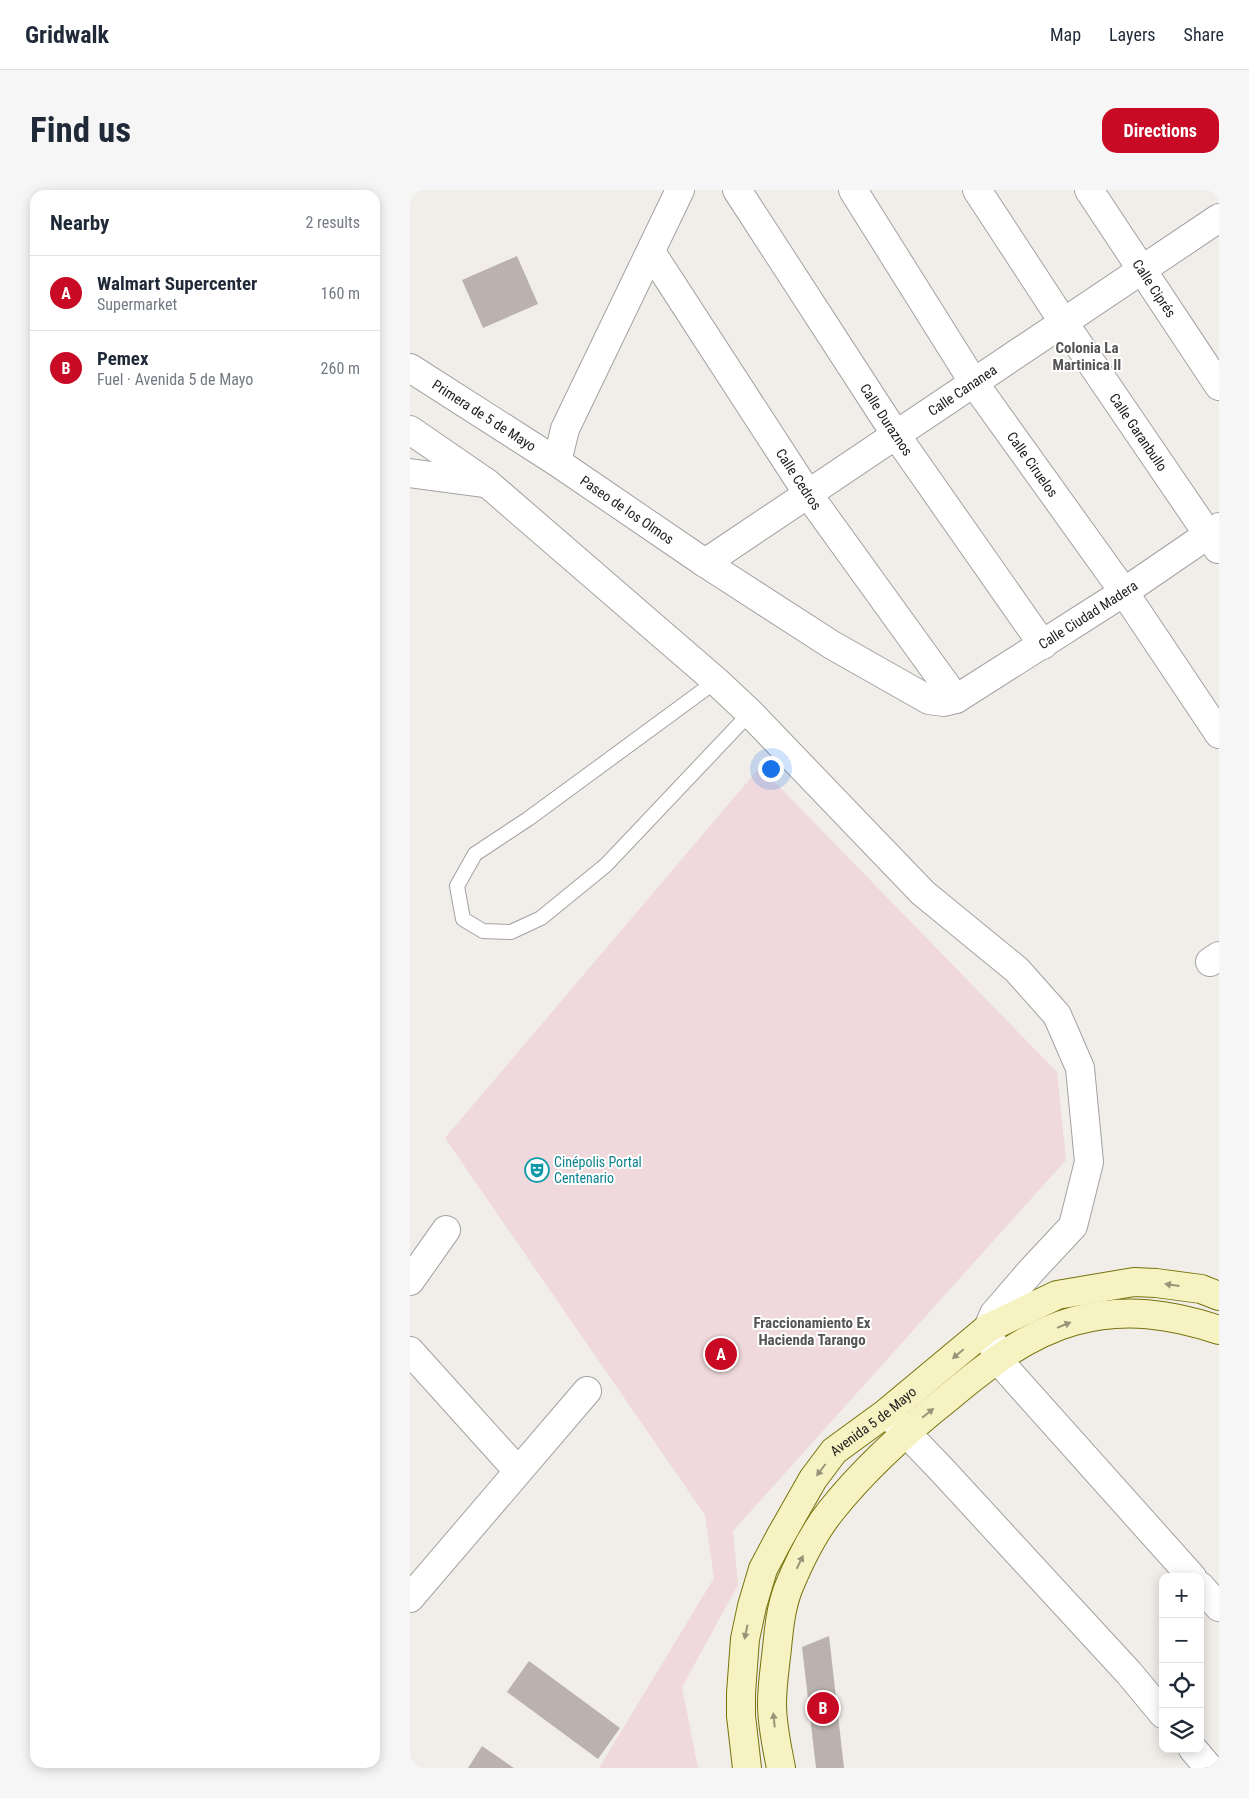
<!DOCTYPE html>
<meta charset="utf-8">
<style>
:root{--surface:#fff;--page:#f6f6f7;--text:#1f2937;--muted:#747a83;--line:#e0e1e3;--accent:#c90a24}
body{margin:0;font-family:"Roboto Condensed",sans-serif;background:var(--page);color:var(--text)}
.controls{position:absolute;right:15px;bottom:15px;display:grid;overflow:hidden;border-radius:10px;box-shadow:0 2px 12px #0003}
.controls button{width:45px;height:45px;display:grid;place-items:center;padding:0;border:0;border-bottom:1px solid var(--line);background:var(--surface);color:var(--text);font:25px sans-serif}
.you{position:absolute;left:360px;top:578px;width:18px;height:18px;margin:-12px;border:4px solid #fff;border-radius:50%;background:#1a73e8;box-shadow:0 0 0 8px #1a73e833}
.badge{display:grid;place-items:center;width:32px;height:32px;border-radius:50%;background:var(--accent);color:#fff;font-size:16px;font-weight:700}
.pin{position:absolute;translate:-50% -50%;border:2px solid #fff;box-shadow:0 1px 5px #0006}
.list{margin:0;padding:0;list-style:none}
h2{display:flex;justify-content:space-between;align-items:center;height:65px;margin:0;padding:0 20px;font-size:21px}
h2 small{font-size:16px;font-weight:400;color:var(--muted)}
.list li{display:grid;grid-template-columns:32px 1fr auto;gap:15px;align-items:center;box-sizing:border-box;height:75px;padding:0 20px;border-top:1px solid var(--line)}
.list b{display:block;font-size:19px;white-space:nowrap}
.list p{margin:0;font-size:16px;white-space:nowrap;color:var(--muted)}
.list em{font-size:16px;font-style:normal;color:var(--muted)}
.icon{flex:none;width:28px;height:28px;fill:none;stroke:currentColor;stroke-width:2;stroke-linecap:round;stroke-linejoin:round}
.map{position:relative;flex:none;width:809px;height:1578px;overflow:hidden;border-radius:15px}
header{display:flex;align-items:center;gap:30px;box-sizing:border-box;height:70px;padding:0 25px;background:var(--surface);border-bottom:1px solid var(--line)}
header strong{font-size:24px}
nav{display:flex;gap:28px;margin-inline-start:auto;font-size:18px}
.intro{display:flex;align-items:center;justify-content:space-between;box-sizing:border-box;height:120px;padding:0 30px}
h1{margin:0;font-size:35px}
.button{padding:12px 22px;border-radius:15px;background:var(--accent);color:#fff;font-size:18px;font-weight:700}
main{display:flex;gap:30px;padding:0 30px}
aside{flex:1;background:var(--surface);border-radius:15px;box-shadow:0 2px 12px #0003}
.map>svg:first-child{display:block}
.commercial{fill:#f0d9dc}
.building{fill:#bbb2ae}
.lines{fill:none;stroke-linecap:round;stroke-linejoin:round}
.lane-casing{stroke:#a2a2a2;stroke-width:16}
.street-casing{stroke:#a2a2a2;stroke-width:30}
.secondary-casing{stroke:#76730b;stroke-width:30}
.lane{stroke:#fff;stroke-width:14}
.street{stroke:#fff;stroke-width:28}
.secondary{stroke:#f7f2c1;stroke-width:28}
.oneway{fill:#979479}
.labels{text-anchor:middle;stroke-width:4;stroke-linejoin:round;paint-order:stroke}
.street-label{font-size:14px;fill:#212121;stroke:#fff}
.culture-label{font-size:14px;fill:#0d838f;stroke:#fff;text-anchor:start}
.neighbourhood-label{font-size:15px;font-weight:bold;fill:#545454;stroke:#fff}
</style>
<header>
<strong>Gridwalk</strong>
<nav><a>Map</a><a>Layers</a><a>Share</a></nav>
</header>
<div class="intro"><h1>Find us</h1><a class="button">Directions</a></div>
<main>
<aside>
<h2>Nearby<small>2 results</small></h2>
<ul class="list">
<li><span class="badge">A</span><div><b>Walmart Supercenter</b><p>Supermarket</p></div><em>160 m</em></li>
<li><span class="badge">B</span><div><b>Pemex</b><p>Fuel · Avenida 5 de Mayo</p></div><em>260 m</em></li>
</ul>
</aside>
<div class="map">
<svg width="809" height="1578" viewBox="0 0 809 1578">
<rect width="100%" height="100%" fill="#f1ede9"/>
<path class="commercial" d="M350,577l297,305 9,88 -333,371 5,54 -56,102 16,81h-99l115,-190 -9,-63 -260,-377z"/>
<path class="building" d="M107,66l21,48 -55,24 -21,-48z
M419,1446l15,132h-28l-14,-121z
M119,1471l91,67 -22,31 -91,-67z
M72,1556l32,22h-46z"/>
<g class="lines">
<g class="lane-casing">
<path id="lane" d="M306,491l-188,138 -53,35 -18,32 6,33 20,12 28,1 30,-14 65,-53 144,-152"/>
</g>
<g class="street-casing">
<g id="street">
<path id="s1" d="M270,0l-115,239 -8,33 148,101 127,82 97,55 15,2 12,-3 168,-107 95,-65"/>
<path id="s2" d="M327,0l159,245 147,210"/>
<path id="s3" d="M443,0l121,193 150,209 95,142"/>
<path id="s4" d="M567,0l87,133 154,226"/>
<path id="s5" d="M679,0l130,196"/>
<path id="s6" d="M241,62l157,242 148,205"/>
<path id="s7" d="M0,178l147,94"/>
<path d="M0,240l77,53 229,198 34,32 173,180 94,77 40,45 23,53 9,94 -16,64 -42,45 -37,43 -6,14 9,31 195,218"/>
<path d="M0,283l73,10"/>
<path id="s8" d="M295,373l514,-345"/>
<path d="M800,772l9,-6"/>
<path d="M0,1091l36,-51"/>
<path d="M0,1161l108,120"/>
<path d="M480,1226l51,53 188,204 34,41"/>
<path d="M790,1396l19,21"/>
<path d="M0,1408l177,-207"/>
<path d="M783,1559l16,19"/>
</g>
</g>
<g class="secondary-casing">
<g id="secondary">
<path id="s9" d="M337,1578l-6,-52v-23l4,-54 7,-33 11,-37 17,-32 33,-58 21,-28 52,-38 102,-85 69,-33 77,-13 22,1 45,6 18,7"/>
<path d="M371,1578c-4,-21 -9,-42 -9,-64 0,-19 3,-37 5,-56 2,-21 4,-40 11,-59 11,-27 24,-54 42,-77 34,-43 76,-81 119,-115 37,-31 78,-63 125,-76 50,-14 97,-7 145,9"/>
</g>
</g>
<use href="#lane" class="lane"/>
<use href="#street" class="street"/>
<use href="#secondary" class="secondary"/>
</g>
<defs><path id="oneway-solid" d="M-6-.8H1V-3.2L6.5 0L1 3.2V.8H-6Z" transform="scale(1.25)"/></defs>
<g class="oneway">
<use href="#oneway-solid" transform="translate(762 1095) rotate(-172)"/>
<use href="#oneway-solid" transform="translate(654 1135) rotate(-22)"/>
<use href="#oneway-solid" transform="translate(548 1164) rotate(140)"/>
<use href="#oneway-solid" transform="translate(518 1223) rotate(-39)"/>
<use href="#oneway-solid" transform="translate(411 1280) rotate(127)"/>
<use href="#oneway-solid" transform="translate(390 1372) rotate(-64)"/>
<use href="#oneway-solid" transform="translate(336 1442) rotate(102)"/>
<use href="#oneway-solid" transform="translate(364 1530) rotate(-96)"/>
</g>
<defs>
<g id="theatre-ring" transform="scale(1.25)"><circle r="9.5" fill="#fff" stroke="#0f9aa8" stroke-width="1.5"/><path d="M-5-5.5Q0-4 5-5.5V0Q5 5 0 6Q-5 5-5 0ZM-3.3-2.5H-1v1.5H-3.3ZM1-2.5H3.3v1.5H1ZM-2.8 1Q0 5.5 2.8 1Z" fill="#0f9aa8"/></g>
</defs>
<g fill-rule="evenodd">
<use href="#theatre-ring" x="127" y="980"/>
</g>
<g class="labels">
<g class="street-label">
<text dy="5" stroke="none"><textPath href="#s5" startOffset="118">Calle Ciprés</textPath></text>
<text dy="5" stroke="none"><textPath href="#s8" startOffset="310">Calle Cananea</textPath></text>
<text dy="5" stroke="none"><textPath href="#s7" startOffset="88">Primera de 5 de Mayo</textPath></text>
<text dy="5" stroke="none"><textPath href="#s2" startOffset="274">Calle Duraznos</textPath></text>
<text dy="5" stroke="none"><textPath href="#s4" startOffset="291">Calle Garanbullo</textPath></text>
<text dy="5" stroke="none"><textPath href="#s3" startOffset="328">Calle Ciruelos</textPath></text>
<text dy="5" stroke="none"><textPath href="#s6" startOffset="271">Calle Cedros</textPath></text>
<text dy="5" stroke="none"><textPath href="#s1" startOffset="384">Paseo de los Olmos</textPath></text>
<text dy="5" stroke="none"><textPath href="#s1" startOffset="925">Calle Ciudad Madera</textPath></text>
<text dy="5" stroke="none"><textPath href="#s9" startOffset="389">Avenida 5 de Mayo</textPath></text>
</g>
<g class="culture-label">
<text x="144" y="977">Cinépolis Portal<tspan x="144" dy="16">Centenario</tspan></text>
</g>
<g class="neighbourhood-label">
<text x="677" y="163">Colonia La<tspan x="677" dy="17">Martinica II</tspan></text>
<text x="402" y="1138">Fraccionamiento Ex<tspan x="402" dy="17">Hacienda Tarango</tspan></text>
</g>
</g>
</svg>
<div class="controls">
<button>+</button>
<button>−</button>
<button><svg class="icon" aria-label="locate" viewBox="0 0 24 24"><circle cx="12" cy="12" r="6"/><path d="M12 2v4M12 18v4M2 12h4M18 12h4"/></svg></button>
<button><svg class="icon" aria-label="layers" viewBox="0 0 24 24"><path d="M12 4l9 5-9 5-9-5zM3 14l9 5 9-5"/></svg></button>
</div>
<div class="you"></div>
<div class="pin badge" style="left:311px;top:1164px">A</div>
<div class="pin badge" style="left:413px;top:1518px">B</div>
</div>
</main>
